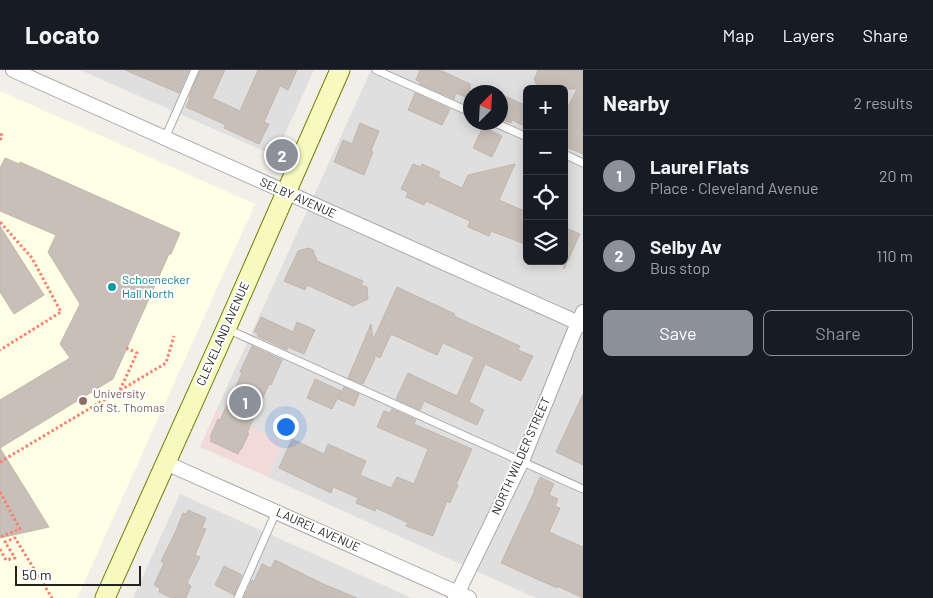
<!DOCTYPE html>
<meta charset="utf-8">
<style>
:root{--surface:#171b24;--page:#242831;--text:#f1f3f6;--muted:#9ea1a6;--line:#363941;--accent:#8c9099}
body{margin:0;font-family:Barlow,sans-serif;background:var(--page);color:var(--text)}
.controls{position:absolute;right:15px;top:15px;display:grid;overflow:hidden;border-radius:8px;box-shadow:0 2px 12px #0003}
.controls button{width:45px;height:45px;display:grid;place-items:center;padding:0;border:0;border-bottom:1px solid var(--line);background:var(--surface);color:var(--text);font:25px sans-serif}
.compass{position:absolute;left:463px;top:15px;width:45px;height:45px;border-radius:50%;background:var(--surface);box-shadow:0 2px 12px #0003;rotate:24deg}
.scale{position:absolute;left:15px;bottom:12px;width:126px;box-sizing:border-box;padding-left:5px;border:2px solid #222;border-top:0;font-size:14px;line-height:18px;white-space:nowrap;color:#222;-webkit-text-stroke:4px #fff;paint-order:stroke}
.you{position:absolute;left:285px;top:356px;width:18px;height:18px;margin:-12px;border:4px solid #fff;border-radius:50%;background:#1a73e8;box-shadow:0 0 0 8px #1a73e833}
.badge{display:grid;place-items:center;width:32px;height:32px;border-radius:50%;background:var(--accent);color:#fff;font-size:16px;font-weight:700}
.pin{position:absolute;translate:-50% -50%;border:2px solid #fff;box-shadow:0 1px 5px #0006}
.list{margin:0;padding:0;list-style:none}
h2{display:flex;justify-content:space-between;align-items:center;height:65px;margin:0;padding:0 20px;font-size:21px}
h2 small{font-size:16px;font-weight:400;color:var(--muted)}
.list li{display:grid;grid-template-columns:32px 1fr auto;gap:15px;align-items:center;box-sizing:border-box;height:80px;padding:0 20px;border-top:1px solid var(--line)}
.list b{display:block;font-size:19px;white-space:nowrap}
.list p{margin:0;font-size:16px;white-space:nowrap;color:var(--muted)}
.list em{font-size:16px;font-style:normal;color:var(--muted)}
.actions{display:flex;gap:10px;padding:15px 20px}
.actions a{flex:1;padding:11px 0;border:1px solid var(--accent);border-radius:8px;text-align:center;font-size:18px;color:var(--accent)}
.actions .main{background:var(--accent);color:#fff}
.icon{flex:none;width:28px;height:28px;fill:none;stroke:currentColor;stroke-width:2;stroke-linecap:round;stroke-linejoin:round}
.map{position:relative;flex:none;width:583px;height:528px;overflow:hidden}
header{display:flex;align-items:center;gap:30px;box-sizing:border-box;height:70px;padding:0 25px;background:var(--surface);border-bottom:1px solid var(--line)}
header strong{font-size:24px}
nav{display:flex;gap:28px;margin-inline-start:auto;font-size:18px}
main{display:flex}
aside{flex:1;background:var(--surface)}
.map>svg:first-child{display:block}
.residential{fill:#e0dfdf;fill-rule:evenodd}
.commercial{fill:#f2dad9}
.education{fill:#ffffe5}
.building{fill:#c7bfb8;stroke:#c4b6ab}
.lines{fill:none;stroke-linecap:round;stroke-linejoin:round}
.lane-casing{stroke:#a9a9a9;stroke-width:9}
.street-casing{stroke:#a9a9a9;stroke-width:16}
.secondary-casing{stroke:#707d05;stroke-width:21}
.path{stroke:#fa8072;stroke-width:3;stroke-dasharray:2.5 2.5;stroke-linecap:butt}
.lane{stroke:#fff;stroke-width:7}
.street{stroke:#fff;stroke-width:14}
.secondary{stroke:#f7fabf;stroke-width:19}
.culture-dot{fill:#0f9aa8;stroke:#fff;stroke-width:2}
.education-dot{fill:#8d6e63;stroke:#fff;stroke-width:2}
.labels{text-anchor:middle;stroke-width:4;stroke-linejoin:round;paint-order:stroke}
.street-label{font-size:12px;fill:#222;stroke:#fff}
.culture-label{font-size:12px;fill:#0d838f;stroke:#fff;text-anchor:start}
.education-label{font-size:12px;fill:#785e54;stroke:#fff;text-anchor:start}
</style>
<header>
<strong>Locato</strong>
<nav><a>Map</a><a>Layers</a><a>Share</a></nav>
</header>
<main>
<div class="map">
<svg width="583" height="528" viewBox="0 0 583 528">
<rect width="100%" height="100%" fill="#f2efe9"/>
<path class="residential" d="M80,0h234l-39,86z
M371,0h212v528h-47l-268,-121 15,-35 -67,-31zM527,19h37v172h-37zM470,22h30v30h-30z
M180,424l232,104h-279z"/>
<path class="commercial" d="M216,341l67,31 -15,35 -68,-30z"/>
<path class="education" d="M0,21l255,113 -178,394h-77z"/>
<path class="building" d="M125,0h64l-10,23z
M200,0h25l-13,28 28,13 18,-41h39l-9,20 -8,-4 -16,36 5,2 -10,20 -35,-16 2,-3 -40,-18 4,-9 -1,-1z
M420,0h20l30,14v15l-14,-6 -2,6 -34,-15v-2l-4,-2z
M538,0h45v84l-19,-8v-31l13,-26h-30l-12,-6 1,-2 -2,-1z
M415,23l35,16 -8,16 -34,-15z
M500,24l27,12v21l-15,-7 -1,3 -11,-4z
M360,53l19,8 -8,20 2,1 -9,23 -30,-13 9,-22 9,4z
M483,57l19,9 -10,21 -19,-9z
M5,88l14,6 1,-2 160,71 -9,21h-2l-56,125 -113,69 49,79 -49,11v-138l70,-42 -10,-14 20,-40 -32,-52 8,-17 -56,-24v-43z
M413,94l8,3 1,-3 18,8 -2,5 24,11 6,-13 47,-11 -16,36 28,12v33l-36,-14 -2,5 -21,-9 2,-6 -44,-20 -2,4 -18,-8 2,-5 -7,-3z
M0,156l44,69 -30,19 -14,-22z
M564,157l16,7 -16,35z
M308,178l5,2 4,11 46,20 -2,4 6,2 1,12 -15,7 -46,-21 -2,5 -21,-9 14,-30z
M397,217l58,27 -1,2 66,30 -2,4 15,6 -12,25 -36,-17 -16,38 15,8 -7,15 -53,-24 -4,9 -24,-11 12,-26 49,23 17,-39 -31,-14 -6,12 -46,-21 -11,24 -6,-3 1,4 -12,25 -15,-6 23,-54 2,16z
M261,247l32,15 4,-10 18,8 -11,24 -16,-7 -1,3 -30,-14 1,-2 -4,-2z
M252,276l30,14 -11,25 -2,-1 -22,49h2l-8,17 -1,-1 -2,5 -28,-13 2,-3 -2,-1 8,-18 2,1 22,-47 -2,-1z
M315,309l26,12 -9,18 -25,-11z
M344,317l15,7 -5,12 -16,-7z
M583,324v71l-27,-13z
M392,339l24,11 -2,4 58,25 -16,36h2l-8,18 -3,-2 -14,35 -27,-10 2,-3 -32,-15 -1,3 -19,-8 2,-5 -25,-11 -2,6 -52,-25 13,-29 32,15 4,-10 38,17 -6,14 31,13 6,-11 17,7 14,-35 -51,-22 7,-16 6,2z
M540,407l14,7 -5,11 9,4 -3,7 5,2 -11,24 34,15v51l-26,-12v2l-56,-25 34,-73h-1z
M188,440l18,8 -4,10 4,1 -11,26 5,2 -13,26 4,3 -5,12h-14l-13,-6 1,-4 -6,-3 10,-22 -3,-2 14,-28 8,-20 3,1z
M275,490l46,23 36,15h-113l8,-18 2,1 8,-17 9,4z
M224,496l18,9 -8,20 -19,-10z"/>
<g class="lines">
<g class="lane-casing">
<path id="lane" d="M376,0l94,42
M493,52l34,15
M165,68l30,-68
M564,84l19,9
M227,259l356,160
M238,528l38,-86"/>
</g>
<g class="street-casing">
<path id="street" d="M13,0l570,255
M166,393l303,135
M455,528l67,-137 50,-124 11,-25"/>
</g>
<g class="secondary-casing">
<path id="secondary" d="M105,528l121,-269 114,-259"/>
</g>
<path class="path" d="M0,64l2,1 -2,6
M0,153h1l31,35 29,54 -61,38
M120,320l17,-37 -11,-5
M0,392l166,-99 8,-27
M0,422l20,37 -20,8
M0,479l6,11 9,-2 -10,-16 10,-4 37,60"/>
<use href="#lane" class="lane"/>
<use href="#street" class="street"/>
<use href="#secondary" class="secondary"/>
</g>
<circle class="culture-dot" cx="112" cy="217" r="5"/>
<circle class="education-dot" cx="83" cy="331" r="5"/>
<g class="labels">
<g class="street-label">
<text transform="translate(298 128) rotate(24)" y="4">SELBY AVENUE</text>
<text transform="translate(223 264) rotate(-66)" y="4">CLEVELAND AVENUE</text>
<text transform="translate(521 386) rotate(-66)" y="4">NORTH WILDER STREET</text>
<text transform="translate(318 460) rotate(24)" y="4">LAUREL AVENUE</text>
</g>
<g class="culture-label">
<text x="122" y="214">Schoenecker<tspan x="122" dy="14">Hall North</tspan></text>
</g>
<g class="education-label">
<text x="93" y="328">University<tspan x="93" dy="14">of St. Thomas</tspan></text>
</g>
</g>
</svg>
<div class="controls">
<button>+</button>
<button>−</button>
<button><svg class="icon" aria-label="locate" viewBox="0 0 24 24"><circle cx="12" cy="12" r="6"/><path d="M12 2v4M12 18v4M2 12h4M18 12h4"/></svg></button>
<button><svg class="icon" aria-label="layers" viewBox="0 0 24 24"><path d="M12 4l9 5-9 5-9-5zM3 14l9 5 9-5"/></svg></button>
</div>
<svg class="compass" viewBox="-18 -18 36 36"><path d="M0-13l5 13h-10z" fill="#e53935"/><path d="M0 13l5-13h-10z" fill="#9ea1a6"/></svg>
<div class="scale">50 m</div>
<div class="you"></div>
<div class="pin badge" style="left:245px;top:332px">1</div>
<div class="pin badge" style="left:282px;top:85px">2</div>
</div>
<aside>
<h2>Nearby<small>2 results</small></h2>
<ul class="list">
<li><span class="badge">1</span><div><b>Laurel Flats</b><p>Place · Cleveland Avenue</p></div><em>20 m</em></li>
<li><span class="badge">2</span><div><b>Selby Av</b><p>Bus stop</p></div><em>110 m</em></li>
</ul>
<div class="actions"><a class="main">Save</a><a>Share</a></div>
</aside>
</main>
